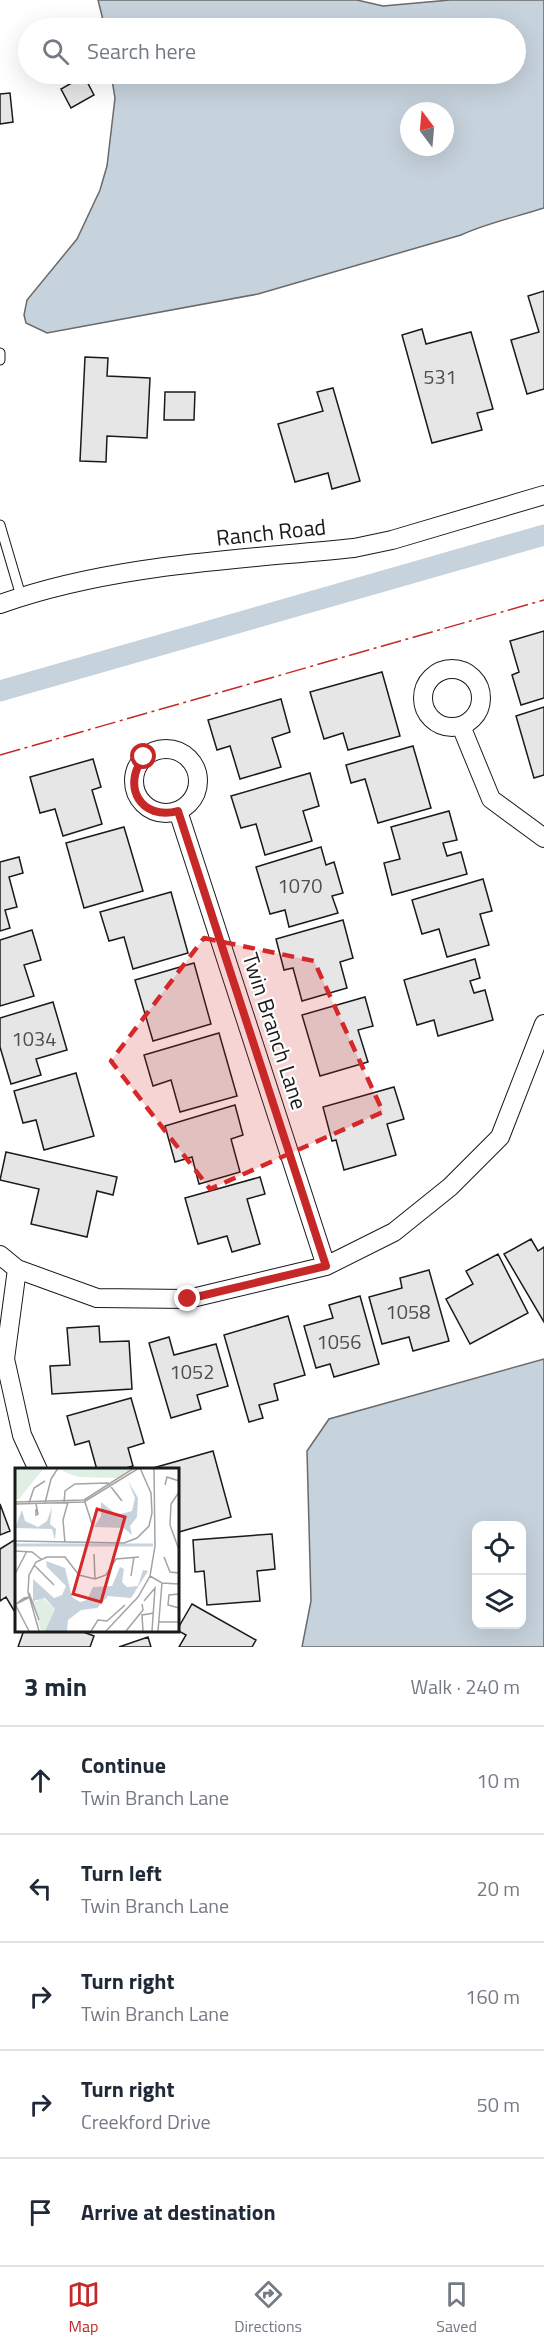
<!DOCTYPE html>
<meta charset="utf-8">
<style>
:root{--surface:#fff;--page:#f6f6f7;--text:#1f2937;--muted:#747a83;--line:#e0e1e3;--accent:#c62828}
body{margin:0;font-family:"Titillium Web",sans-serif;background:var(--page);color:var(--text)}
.controls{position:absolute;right:18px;bottom:18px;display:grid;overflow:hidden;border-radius:12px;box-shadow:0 6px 24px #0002}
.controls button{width:54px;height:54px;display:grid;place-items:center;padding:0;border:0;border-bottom:2px solid var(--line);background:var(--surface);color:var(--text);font:30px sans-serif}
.compass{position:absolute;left:400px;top:102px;width:54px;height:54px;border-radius:50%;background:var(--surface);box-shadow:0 6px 24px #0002;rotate:344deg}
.stop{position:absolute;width:18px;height:18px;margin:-14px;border:4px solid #c62828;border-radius:50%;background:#fff}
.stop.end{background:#c62828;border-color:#fff;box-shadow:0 2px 6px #0008}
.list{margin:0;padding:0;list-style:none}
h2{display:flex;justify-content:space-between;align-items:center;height:78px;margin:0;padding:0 24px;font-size:26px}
h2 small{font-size:20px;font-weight:400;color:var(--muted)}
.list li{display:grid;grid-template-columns:39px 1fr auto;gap:18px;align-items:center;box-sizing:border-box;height:108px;padding:0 24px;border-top:2px solid var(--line)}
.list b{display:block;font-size:22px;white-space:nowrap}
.list p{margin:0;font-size:20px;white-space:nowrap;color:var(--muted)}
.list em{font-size:20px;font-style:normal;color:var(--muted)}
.icon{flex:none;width:33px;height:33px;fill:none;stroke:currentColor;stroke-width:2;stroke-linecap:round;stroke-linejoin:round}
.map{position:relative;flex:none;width:544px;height:1647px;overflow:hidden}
.search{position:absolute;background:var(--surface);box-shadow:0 6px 24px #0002;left:18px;right:18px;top:18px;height:66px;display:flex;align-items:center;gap:15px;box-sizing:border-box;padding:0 21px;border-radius:33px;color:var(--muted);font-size:22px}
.sheet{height:618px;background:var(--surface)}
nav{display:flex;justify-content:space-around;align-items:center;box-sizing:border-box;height:84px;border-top:2px solid var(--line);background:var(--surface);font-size:16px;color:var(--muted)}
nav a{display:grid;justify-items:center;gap:3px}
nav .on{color:var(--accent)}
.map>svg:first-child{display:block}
.water{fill:#c6d2dc;stroke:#6a6a6a;stroke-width:1.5;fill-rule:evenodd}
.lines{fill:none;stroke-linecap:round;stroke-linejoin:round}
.canal{stroke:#c6d2dc;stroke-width:21}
.building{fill:#e6e6e6;stroke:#1a1a1a;stroke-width:1.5}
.service-casing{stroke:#1a1a1a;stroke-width:11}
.minor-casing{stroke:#1a1a1a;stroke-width:20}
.service{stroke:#fff;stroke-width:9}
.minor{stroke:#fff;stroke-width:18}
.power{stroke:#c62828;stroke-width:1.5;stroke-dasharray:21 4.5 3 4.5;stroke-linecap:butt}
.route{stroke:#c62828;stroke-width:8}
.marked{fill:#d62828;fill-opacity:0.2;stroke:#d62828;stroke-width:4.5;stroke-dasharray:12 8;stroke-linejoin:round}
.labels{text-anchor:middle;stroke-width:4.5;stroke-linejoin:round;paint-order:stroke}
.number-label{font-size:20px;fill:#4d4d4d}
.street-label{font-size:22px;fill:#1a1a1a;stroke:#fff}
.inset-river{fill:none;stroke:#c6d2dc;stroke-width:3}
.inset-road{fill:none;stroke:#a3a3a3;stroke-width:1.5}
.view{fill:#d62828;fill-opacity:0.15;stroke:#d62828;stroke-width:3}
.inset-edge{fill:none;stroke:#1a1a1a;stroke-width:3}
</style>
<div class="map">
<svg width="544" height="1647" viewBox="0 0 544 1647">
<rect width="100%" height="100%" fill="#fff"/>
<path class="water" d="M98,0h259l26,6 67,-6h94v208c-28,9 -57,15 -83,27l-203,59 -211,39 -21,-10 -2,-8 3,-15 50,-61 23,-49 7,-24 8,-68 -4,-24h405v-46h-411zM409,111h36v36h-36z
M544,1359v288h-242l9,-46 -4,-150 22,-32zM476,1526h46v98h-46z"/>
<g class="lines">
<path class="canal" d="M0,691l544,-156"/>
</g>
<path class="building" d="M84,76l10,19 -23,13 -10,-19z
M10,93l3,29 -13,2v-30z
M544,291v98l-17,5 -16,-54 28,-8 -11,-36z
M422,329l4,15 45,-12 22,77 -16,4 5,17 -50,13 -30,-108z
M85,357l23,1 -1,18 43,2 -3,60 -40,-2 -1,26 -26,-1z
M333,388l27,93 -28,8 -4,-16 -33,9 -17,-58 45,-13 -6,-19z
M165,392h30l-1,28h-30z
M544,631v67l-23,7 -9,-30 7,-3 -9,-31z
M382,672l18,64 -52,14 -5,-17 -19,6 -14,-47z
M281,699l9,33 -18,6 9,29 -41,12 -10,-33 -13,4 -9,-30z
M544,707v68l-10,3 -18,-62z
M413,746l18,62 -53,15 -13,-44 -14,4 -5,-18z
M93,759l8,28 -9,3 10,34 -39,12 -8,-27 -15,4 -10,-36z
M310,773l9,33 -16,5 9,30 -47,14 -9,-31 -15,4 -10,-32z
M449,811l8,29 -14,3 4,13 14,-4 6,22 -75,21 -8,-32 16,-4 -9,-32z
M124,827l19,64 -59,17 -18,-65z
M321,847l5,18 8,-3 9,31 -11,3 6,17 -49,14 -4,-17 -15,4 -14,-47z
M19,857l4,16 -14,4 8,30 -12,3 5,18 -10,3v-69z
M483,879l9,32 -12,3 9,31 -42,12 -8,-28 -17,5 -10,-34z
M171,892l17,61 -55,16 -9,-32 -15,4 -9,-29z
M343,920l10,38 -13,4 7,26 -45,13 -9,-33 -9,2 -8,-31z
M32,930l9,30 -17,5 10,31 -34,10v-66z
M475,959l5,19 -10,3 4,12 11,-3 8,30 -55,16 -4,-16 -17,5 -13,-45z
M194,963l17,61 -58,17 -18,-61z
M365,997l8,29 -15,4 10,32 -48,14 -18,-61z
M53,1002l14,48 -31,9 5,16 -30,9 -11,-37v-29z
M219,1033l18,63 -57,16 -9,-32 -18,6 -9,-31z
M76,1073l18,63 -50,14 -8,-30 -13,3 -9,-32z
M394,1087l10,32 -17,5 9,31 -52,15 -8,-30 -4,1 -9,-34z
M235,1105l8,30 -12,4 9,33 -41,12 -7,-27 -17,5 -10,-36z
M6,1152l111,25 -4,18 -16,-4 -10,46 -56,-13 8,-35 -39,-9z
M260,1177l5,17 -18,5 13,45 -28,8 -5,-16 -29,8 -13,-46z
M531,1239l7,12 6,-4v75l-40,-68z
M498,1254l30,59 -58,31 -24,-45 27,-15 -7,-13z
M429,1270l20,71 -36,10 -4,-14 -27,7 -13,-47 33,-9 -2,-10z
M360,1296l19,68 -45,13 -4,-13 -14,4 -12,-42 29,-8 -4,-13z
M288,1316l17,59 -31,9 4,16 -19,5 4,13 -14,4 -25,-87z
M99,1326l1,16 29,-1 3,48 -80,5 -2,-28 20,-1 -3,-37z
M169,1337l5,18 42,-11 12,42 -31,9 4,14 -30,9 -22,-75z
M131,1398l13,45 -16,5 5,18 -14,4h-22l-8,-29 -14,4 -8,-29z
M213,1451l18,66 -52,15 -2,-8v-54h-31z
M0,1504l10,27 -10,4z
M272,1534l3,35 -18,2 3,30 -53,4 -3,-34 -9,1 -2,-32z
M16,1539v75l-10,-17 -6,4v-52z
M192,1604l64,36 -4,7h-73l7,-12 -9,-5z
M24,1630h54l16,6 -4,11h-72z
M148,1637l3,10h-32z"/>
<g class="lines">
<g class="service-casing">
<path id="service" d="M0,353v7
M0,525l21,71"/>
</g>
<g class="minor-casing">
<path id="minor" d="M0,604c113,-40 236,-44 354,-56l38,-8 152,-45
M423 698a29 29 0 1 1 58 0a29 29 0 1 1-58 0Z
M461,726l30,73 53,39
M134 781a32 32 0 1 1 64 0a32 32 0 1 1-64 0Z
M178,811l148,455
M0,1255l17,14 80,29 91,1 138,-33 68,-34 56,-45 50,-50 44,-113
M17,1269l-12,90 17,76 16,35"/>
</g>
<use href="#service" class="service"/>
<use href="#minor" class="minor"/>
<path class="power" d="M0,755l544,-155"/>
</g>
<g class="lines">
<path class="route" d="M144,757c-23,29 -3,64 34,54l148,455 -138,33"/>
</g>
<path class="marked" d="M204,938l110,23 69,151 -173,77 -99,-128z"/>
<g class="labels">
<g class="number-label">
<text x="440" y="384">531</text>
<text x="300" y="893">1070</text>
<text x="34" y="1046">1034</text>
<text x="408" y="1319">1058</text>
<text x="339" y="1349">1056</text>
<text x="192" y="1379">1052</text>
</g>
<g class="street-label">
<text transform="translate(271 532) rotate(-6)" y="8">Ranch Road</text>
<text transform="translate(275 1031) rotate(72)" y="8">Twin Branch Lane</text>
</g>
</g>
<g transform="translate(15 1468)">
<rect width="164" height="164" fill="#fff"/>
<path d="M0,0h29l-25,31h-4zM53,0h63l-14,10 -39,-1 -16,-6zM27,129l13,12 -10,22h-4l-9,-33 4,4z" fill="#e0efe3"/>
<path d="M113,13l10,17 -1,19 -7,9 2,9 -8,-7 -30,-1 7,-11v-14l16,13 15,-4 3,-13zM37,39l-2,17 6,5 -1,11 -3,-11 -37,-1 7,-18 3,11 13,6 9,-6zM31,93l19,7 7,29 8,5 7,-2 6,-13 19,-1 8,-19 4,2 -2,13 5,5 11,-1 5,-16 5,1 -17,27 -23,-2 -11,12 -16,2 -13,10 -1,11h-22l10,-22 -10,-11 -12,3v-22l21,19 8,-3 4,-9 -19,-19z" fill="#c6d2dc"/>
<path class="inset-river" d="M0,77h138"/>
<path class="inset-road" d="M150,17l2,-8 12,4M164,24l-8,12 -1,21 9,25M0,34l69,-2 50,-32M70,34l7,22 -3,16M14,35l5,-15 11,-7M30,35l6,-24 7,-11M49,35l1,-12 10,-7 33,-1 14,18 -8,-10M0,36l69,-2 55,-34M21,36l2,10 -2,1v-6M0,73l109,2 13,-5 12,-12 3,-13 -1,-20 -11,-25M50,75l-2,-23 5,-18M0,83l17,1 9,7M79,86l1,25M149,89l6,15 9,1M19,97l20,20M0,106l12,-23M116,108l3,-19M135,108l12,7 17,1M14,125l10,27M164,126l-10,1 -1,10 11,3M15,129l-14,7 8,-6zM129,133l11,-13 -3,43M0,136l14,27M144,154h20M24,163l-11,-39 1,-17 7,-13 11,-5h18l14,18 16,4 11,-4 10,-16 23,-2M76,163l7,-11 9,1 18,-16M91,163l32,-34 12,-21 5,-30 -1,-78M111,163l17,-21 -1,-6M128,163l-1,-16 12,-2M143,163l4,-48"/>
<path class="view" d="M82,41l28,8 -24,85 -28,-8z"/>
<rect width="164" height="164" class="inset-edge"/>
</g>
</svg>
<div class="controls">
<button><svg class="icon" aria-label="locate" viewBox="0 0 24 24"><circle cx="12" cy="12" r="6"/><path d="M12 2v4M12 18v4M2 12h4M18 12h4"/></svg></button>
<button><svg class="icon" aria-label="layers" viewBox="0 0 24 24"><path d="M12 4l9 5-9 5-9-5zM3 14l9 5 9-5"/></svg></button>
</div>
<svg class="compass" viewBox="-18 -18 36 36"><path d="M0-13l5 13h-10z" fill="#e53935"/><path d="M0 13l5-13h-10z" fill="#747a83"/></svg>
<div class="stop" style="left:144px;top:757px"></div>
<div class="stop end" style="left:188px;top:1299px"></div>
<div class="search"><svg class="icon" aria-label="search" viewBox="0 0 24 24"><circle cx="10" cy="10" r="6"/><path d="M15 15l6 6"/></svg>Search here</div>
</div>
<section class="sheet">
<h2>3 min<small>Walk · 240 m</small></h2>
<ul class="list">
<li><svg class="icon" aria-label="ahead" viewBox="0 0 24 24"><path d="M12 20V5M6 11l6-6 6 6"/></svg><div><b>Continue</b><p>Twin Branch Lane</p></div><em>10 m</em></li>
<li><svg class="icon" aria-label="left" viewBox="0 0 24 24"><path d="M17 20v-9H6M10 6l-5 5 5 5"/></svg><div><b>Turn left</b><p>Twin Branch Lane</p></div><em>20 m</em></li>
<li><svg class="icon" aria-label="right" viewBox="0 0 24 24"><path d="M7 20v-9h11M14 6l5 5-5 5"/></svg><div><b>Turn right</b><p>Twin Branch Lane</p></div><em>160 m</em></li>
<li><svg class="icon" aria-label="right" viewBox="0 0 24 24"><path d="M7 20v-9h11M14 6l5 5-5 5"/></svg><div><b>Turn right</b><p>Creekford Drive</p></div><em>50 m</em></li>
<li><svg class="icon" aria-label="arrive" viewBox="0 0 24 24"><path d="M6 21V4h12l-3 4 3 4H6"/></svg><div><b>Arrive at destination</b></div></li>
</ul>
</section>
<nav>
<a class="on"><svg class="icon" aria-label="map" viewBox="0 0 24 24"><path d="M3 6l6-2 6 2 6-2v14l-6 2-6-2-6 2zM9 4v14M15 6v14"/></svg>Map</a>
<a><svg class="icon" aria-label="directions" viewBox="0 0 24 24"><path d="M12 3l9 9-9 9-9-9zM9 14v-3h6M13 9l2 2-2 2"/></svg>Directions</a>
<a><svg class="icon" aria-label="saved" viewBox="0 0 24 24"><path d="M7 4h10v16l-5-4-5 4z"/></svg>Saved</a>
</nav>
